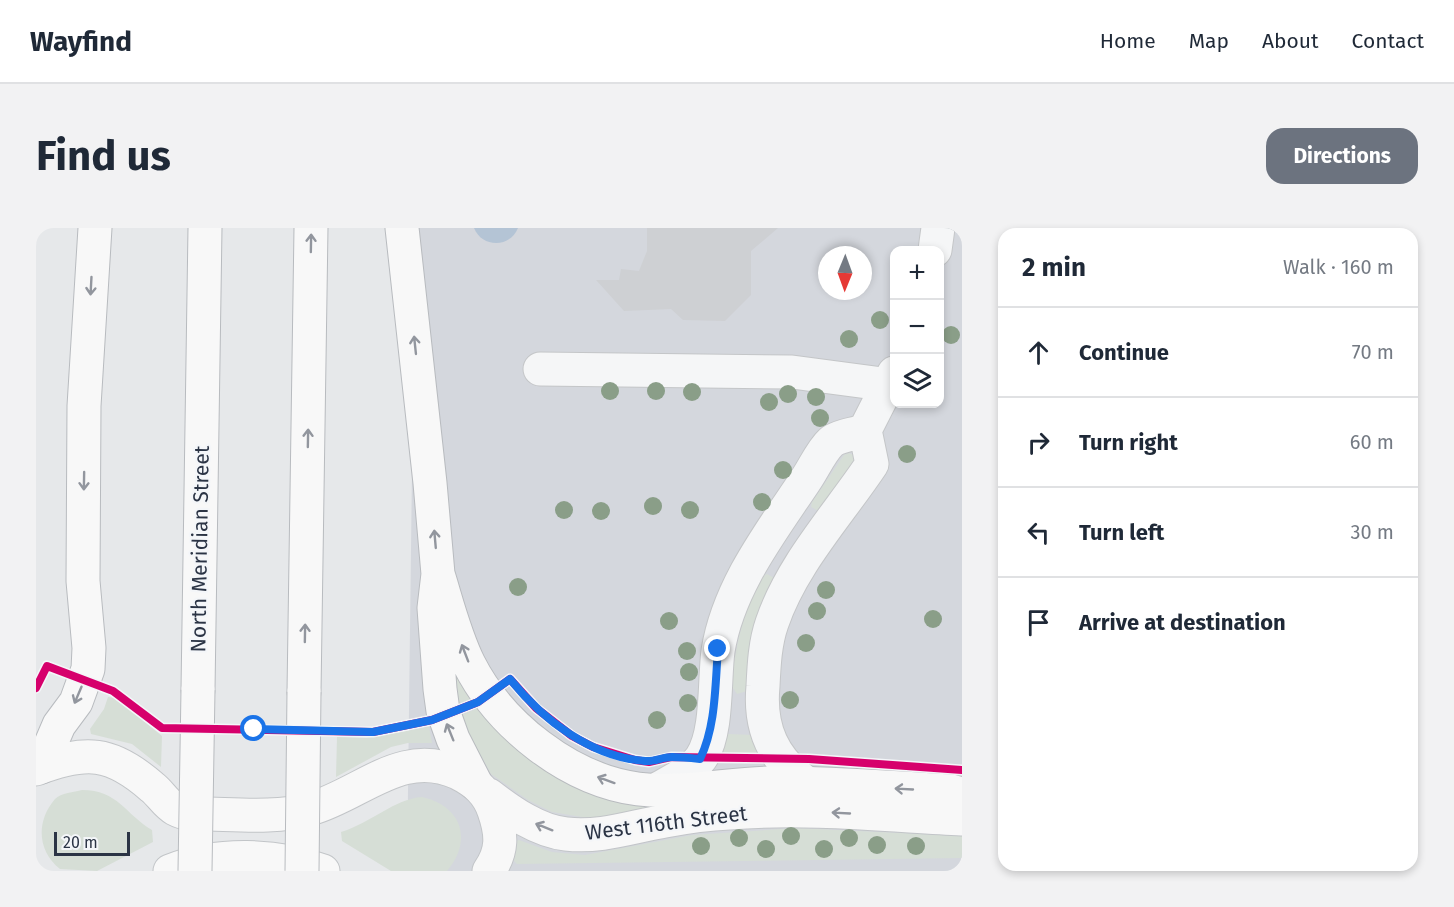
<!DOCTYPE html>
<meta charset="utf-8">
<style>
:root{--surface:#fff;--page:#f2f2f3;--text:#1f2937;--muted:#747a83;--line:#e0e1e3;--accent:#6c737f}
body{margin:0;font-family:"Fira Sans",sans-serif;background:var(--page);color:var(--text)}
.controls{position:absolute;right:18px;top:18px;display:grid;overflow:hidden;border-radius:12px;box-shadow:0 3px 9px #0003}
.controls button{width:54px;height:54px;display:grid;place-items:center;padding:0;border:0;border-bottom:2px solid var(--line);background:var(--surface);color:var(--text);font:30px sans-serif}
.compass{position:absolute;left:782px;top:18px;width:54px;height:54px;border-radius:50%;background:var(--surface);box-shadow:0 3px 9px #0003;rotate:181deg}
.scale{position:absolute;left:18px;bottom:15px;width:76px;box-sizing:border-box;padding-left:6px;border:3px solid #2b3445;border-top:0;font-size:16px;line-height:21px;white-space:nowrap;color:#2b3445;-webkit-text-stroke:4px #f4f6f9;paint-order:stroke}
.stop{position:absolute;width:18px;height:18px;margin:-14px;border:4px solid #1a73e8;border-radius:50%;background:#fff}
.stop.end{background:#1a73e8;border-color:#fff;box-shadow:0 2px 6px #0008}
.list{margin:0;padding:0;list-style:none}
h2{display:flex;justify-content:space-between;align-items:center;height:78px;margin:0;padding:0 24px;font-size:26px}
h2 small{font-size:20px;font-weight:400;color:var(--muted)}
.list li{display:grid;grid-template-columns:39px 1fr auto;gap:18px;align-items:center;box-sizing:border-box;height:90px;padding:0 24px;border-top:2px solid var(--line)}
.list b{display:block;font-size:22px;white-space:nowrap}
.list em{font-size:20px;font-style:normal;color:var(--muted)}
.icon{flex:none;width:33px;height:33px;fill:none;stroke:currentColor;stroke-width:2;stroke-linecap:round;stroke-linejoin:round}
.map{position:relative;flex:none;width:926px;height:643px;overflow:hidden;border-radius:18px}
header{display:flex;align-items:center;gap:36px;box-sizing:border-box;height:84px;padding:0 30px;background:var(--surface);border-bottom:2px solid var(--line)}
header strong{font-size:28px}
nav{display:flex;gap:33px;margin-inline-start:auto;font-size:21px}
.intro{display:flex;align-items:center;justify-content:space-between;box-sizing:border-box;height:144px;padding:0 36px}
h1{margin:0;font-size:42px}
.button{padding:15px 27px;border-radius:18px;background:var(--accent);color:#fff;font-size:21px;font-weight:700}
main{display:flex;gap:36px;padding:0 36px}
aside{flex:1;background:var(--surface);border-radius:18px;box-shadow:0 3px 9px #0003}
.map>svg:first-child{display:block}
.built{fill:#d4d7dd;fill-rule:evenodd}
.green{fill:#d6ded6}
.water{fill:#b4c4d5}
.building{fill:#ced0d3}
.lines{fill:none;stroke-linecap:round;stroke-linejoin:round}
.minor-casing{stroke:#c4c6c8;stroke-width:35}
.major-casing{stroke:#c2c5c8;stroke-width:35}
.highway-casing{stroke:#b8bbbf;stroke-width:35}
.minor{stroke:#f5f6f7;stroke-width:33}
.major{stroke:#f8f8f8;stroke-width:33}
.highway{stroke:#f8f8f8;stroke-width:33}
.highway-bridge-casing{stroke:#b8bbbf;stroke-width:35;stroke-linecap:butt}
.highway-bridge{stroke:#f8f8f8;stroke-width:33}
.cycleway-casing{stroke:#f4f6f9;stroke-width:11}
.cycleway{stroke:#d6006c;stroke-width:8}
.tree{fill:#8a9e88}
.oneway{stroke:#92969e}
.route{stroke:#1a73e8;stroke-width:8}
.labels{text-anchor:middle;stroke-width:4.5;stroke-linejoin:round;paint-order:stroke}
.street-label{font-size:21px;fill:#2b3445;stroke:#f4f6f9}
</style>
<header>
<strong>Wayfind</strong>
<nav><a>Home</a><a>Map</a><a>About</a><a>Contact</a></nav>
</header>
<div class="intro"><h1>Find us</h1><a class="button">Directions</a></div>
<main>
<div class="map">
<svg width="926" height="643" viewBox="0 0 926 643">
<rect width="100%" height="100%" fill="#e6e8ea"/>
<path class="built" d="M379,0h547v643h-555zM858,22h46v154h-46zM791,27h36v36h-36z"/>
<path class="green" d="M813,225l9,4 -36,56 -11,-6 1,-5 32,-47z
M731,346l9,5 -29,112 -10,3 -6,-9c2,-22 16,-102 36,-111z
M411,426l27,44 -18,7z
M72,469l7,1 47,38 -1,31 -29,-23 -41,-10 -1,-5 14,-20z
M445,479l42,43 209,44 -138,25 -42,-7 -24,-12 -37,-26 -32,-58z
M393,499l3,16h-24l-17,4 -55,30 1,-40 29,1z
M692,506l26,1 10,22 -48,-1z
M46,562c36,0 43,24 70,40l1,12 -56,29 -37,-2c-23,-18 -24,-48 -5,-70 6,-6 19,-7 27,-9z
M386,569c40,9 51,43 25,74h-56l-49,-30 -1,-9c30,-9 53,-33 81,-35z
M760,600l166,8v22l-445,6 -3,-3 2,-20 3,-1 33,12 33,3 107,-20z"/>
<path class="water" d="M438,0h44c-8,20 -36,20 -44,0z"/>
<path class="building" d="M611,0h131l-27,23v44l-26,26 -42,-1 -12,-11 -47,2 -28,-31h23l2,-11 18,2 8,-20z"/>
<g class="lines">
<g class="minor-casing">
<path id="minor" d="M899,22l3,-22
M504,141l252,3 98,13
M772,556c-35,-24 -49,-56 -45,-98 1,-21 2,-43 9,-63 20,-59 66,-108 100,-159l-7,-34 29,-57
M620,562c15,-9 34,-17 45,-32 17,-25 13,-77 17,-107 10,-64 53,-119 87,-170 8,-11 16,-30 26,-39 7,-6 25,-8 34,-12"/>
</g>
<g class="major-casing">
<path id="major" d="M0,541c50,-19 75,-18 116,18 8,6 14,17 23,22 11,6 24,5 35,5 33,1 69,4 100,-5 52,-15 92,-62 148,-36 18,9 30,20 36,38 8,23 9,40 -5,60
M453,567c22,17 49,36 77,39 34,4 65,-7 99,-13 21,-4 42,-7 64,-8 77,-6 155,2 233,6
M134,643c47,-19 107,-17 153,0"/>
</g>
<g class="highway-casing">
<path id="highway" d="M366,0l28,255 8,91 -4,34 6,81 3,22 10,28 23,45
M402,346c9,29 17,62 31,90 31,61 100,116 169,125 43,5 89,-5 132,-6 60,-1 121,5 181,8l11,3
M162,462l7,-462
M268,464l7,-464
M5,539l18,-42 17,-23 12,-33 1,-21 -6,-67 1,-175 11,-178"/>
</g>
<use href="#minor" class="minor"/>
<use href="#major" class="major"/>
<use href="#highway" class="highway"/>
<g class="highway-bridge-casing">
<path id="highway-bridge" d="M159,643l3,-181
M266,643l2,-179"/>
</g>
<use href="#highway-bridge" class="highway-bridge"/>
<g class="cycleway-casing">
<path id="cycleway" d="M0,460l11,-22 66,25 49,37 211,4 59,-12 46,-18 32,-23 26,29 36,28 21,11 42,13 14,2 22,-5 138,2 153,11"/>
</g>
<use href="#cycleway" class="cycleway"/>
</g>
<g class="tree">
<circle cx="844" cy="92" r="9"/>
<circle cx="915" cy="107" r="9"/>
<circle cx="813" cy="111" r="9"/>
<circle cx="574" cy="163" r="9"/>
<circle cx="620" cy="163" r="9"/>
<circle cx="656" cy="164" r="9"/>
<circle cx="752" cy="166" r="9"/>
<circle cx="780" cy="169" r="9"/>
<circle cx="733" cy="174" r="9"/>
<circle cx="784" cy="190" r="9"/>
<circle cx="871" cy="226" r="9"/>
<circle cx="747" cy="242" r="9"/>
<circle cx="726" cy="274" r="9"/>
<circle cx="617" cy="278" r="9"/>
<circle cx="528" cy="282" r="9"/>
<circle cx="654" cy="282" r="9"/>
<circle cx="565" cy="283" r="9"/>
<circle cx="482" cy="359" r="9"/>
<circle cx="790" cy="362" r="9"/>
<circle cx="781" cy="383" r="9"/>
<circle cx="897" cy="391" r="9"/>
<circle cx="633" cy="393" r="9"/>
<circle cx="770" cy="415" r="9"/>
<circle cx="651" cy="423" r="9"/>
<circle cx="653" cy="444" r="9"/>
<circle cx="754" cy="472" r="9"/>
<circle cx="652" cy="475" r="9"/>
<circle cx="621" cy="492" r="9"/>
<circle cx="755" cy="608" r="9"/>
<circle cx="703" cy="610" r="9"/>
<circle cx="813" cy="610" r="9"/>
<circle cx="841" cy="617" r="9"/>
<circle cx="665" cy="618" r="9"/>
<circle cx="880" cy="618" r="9"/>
<circle cx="730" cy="621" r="9"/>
<circle cx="788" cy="621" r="9"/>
</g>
<defs><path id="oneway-shaft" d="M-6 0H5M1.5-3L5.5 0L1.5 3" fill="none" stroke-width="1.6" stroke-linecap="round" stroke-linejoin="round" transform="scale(1.5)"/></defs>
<g class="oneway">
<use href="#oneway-shaft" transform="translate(275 15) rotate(-89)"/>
<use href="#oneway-shaft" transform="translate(55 58) rotate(93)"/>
<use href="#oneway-shaft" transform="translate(379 117) rotate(-96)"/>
<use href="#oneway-shaft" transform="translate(272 210) rotate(-89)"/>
<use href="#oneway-shaft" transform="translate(48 253) rotate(91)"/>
<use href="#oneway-shaft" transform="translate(399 311) rotate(-95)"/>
<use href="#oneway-shaft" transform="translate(269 405) rotate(-89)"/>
<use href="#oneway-shaft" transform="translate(429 425) rotate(-111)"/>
<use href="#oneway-shaft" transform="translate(42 467) rotate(113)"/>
<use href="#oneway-shaft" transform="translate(414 504) rotate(-112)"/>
<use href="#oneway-shaft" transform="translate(570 552) rotate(-160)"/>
<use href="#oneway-shaft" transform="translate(868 561) rotate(-177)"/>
<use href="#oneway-shaft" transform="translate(805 585) rotate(-177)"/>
<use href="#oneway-shaft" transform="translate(508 599) rotate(-158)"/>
</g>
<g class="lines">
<path class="route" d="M218,501l119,3 59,-12 46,-18 32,-23c33,41 81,78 135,82 9,1 18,-4 27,-4 10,0 19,1 28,2 16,-33 15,-73 18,-110"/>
</g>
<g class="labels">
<g class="street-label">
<text transform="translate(164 321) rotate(-89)" y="7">North Meridian Street</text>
<text transform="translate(630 595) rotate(-7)" y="7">West 116th Street</text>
</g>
</g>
</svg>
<div class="controls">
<button>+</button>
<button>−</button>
<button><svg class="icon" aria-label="layers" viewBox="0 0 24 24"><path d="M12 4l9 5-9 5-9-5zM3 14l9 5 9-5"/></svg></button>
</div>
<svg class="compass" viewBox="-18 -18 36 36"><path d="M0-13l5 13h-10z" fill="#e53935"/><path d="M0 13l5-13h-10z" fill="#747a83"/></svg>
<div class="scale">20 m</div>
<div class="stop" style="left:218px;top:501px"></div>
<div class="stop end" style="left:682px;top:421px"></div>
</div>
<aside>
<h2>2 min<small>Walk · 160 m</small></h2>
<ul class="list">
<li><svg class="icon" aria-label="ahead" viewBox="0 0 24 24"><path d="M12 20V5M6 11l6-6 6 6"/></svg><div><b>Continue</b></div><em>70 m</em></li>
<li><svg class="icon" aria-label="right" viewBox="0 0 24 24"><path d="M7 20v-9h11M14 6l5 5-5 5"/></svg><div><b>Turn right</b></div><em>60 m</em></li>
<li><svg class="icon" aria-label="left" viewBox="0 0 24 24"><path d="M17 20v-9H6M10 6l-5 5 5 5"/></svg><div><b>Turn left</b></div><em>30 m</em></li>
<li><svg class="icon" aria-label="arrive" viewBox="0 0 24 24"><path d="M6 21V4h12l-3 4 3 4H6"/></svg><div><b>Arrive at destination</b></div></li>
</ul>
</aside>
</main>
